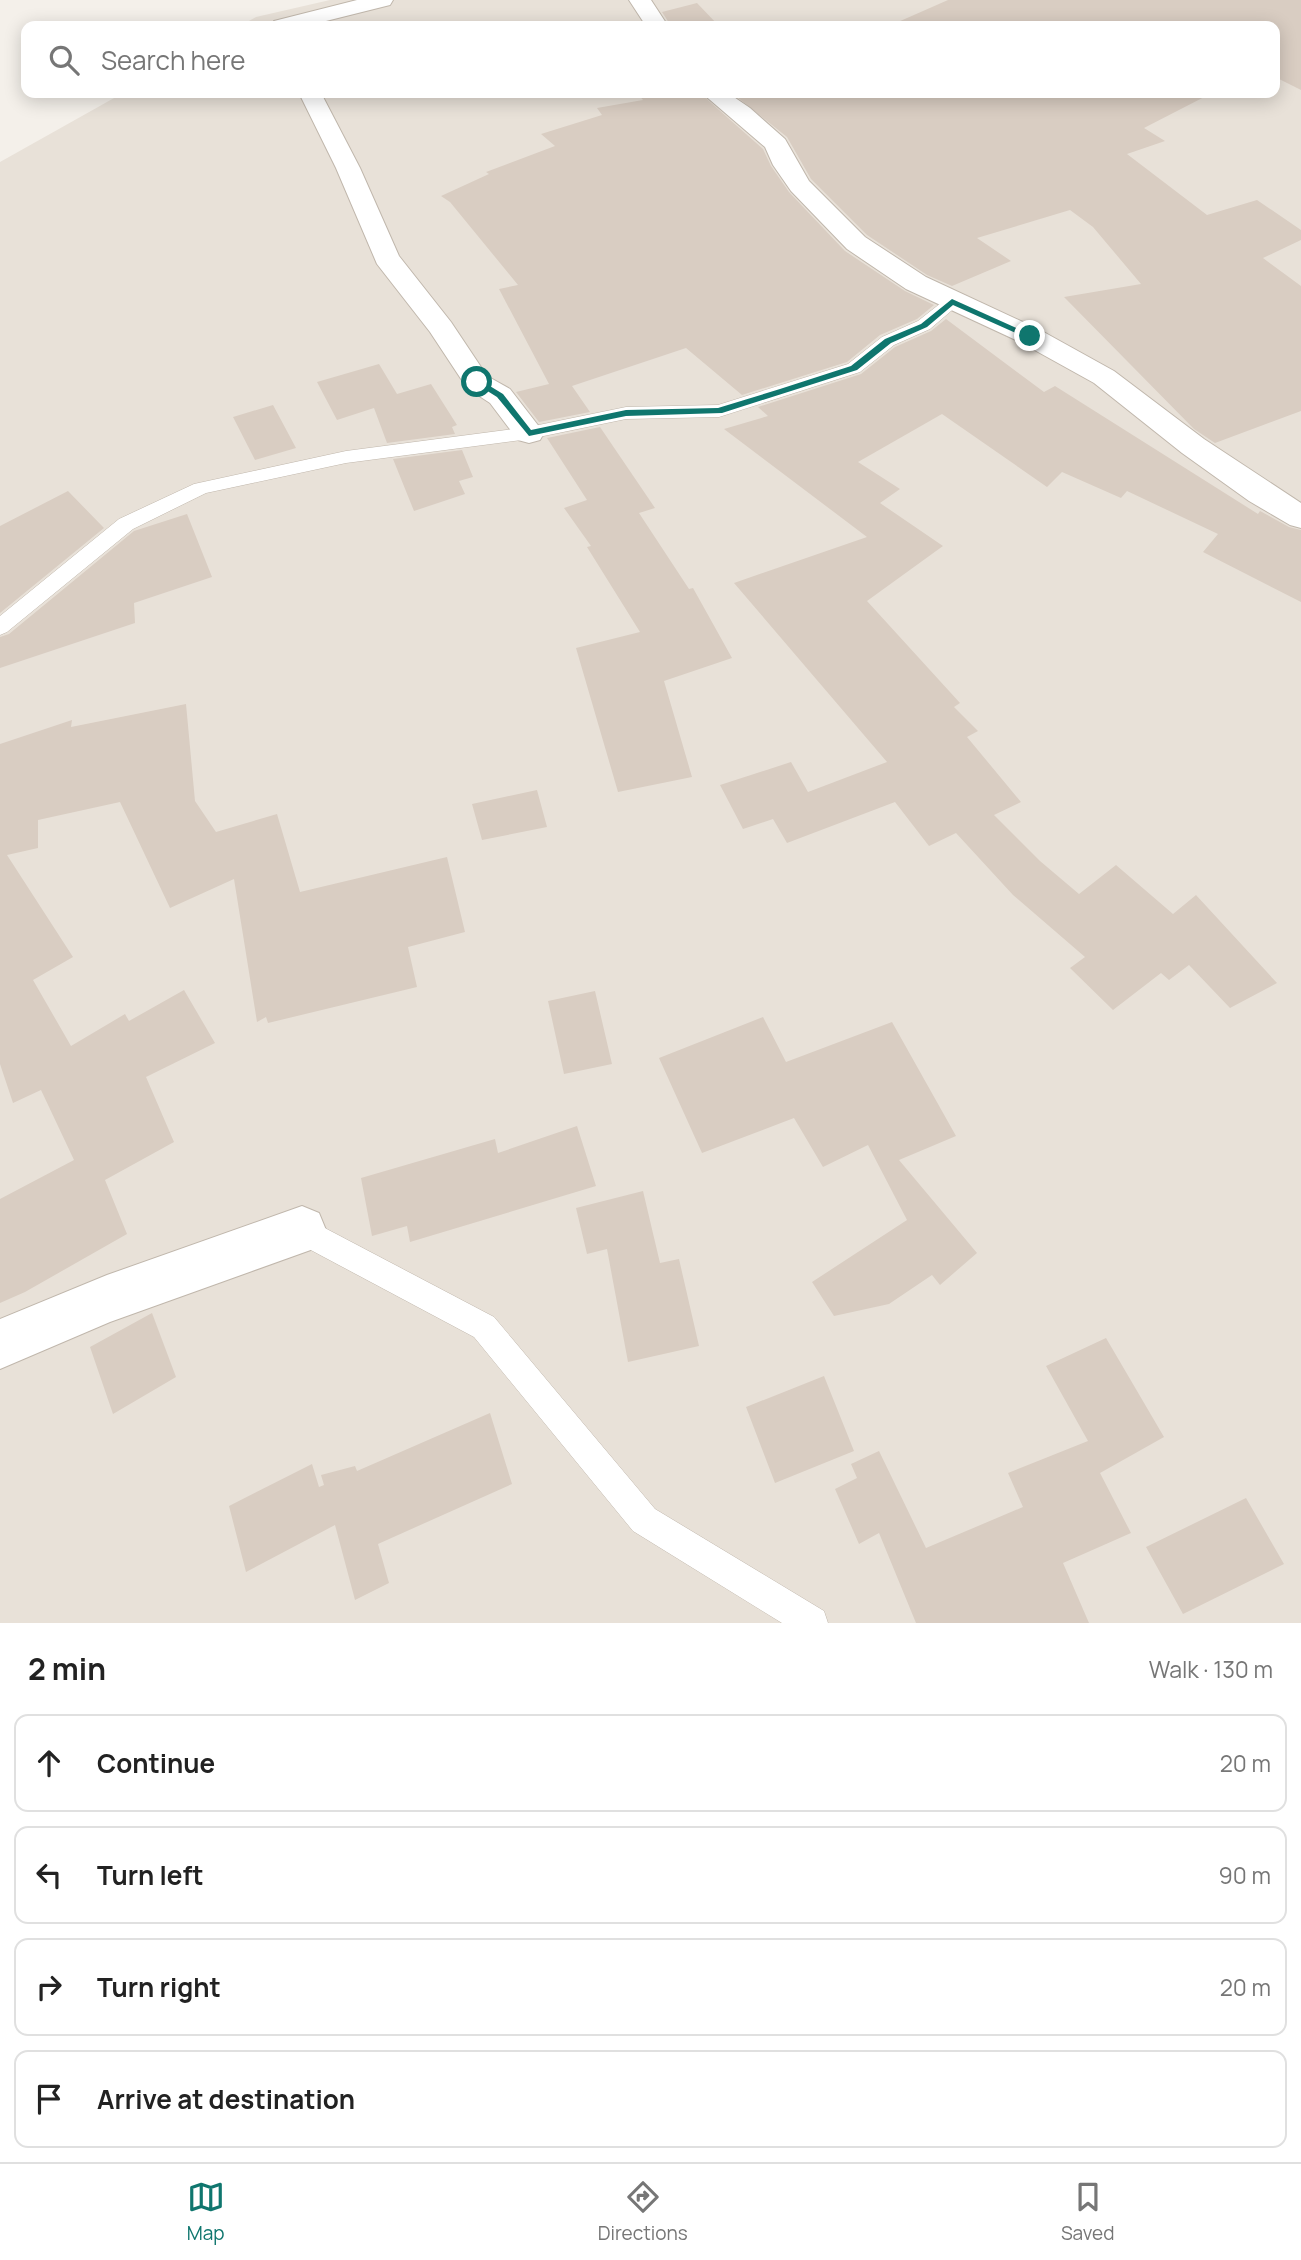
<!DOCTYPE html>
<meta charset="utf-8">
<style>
:root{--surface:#fff;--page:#f6f6f6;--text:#222;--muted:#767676;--line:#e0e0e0;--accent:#0f766e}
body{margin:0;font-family:Manrope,sans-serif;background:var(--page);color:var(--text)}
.stop{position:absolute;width:21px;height:21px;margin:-16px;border:5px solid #0f766e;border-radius:50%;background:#fff}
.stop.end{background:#0f766e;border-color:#fff;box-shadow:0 2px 7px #0008}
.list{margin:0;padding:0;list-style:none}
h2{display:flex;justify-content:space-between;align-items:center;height:91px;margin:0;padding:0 28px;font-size:30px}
h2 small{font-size:23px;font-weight:400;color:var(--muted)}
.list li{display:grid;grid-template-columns:46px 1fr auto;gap:21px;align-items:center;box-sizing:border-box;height:98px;margin:0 14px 14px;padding:0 14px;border:2px solid var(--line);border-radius:14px}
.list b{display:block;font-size:26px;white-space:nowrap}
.list em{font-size:23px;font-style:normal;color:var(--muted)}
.icon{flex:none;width:38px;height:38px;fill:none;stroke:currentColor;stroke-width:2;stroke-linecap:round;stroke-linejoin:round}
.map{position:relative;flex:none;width:1301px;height:1623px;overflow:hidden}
.search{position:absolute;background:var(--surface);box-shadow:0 4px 18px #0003;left:21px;right:21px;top:21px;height:77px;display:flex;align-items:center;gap:18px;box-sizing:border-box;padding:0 24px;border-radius:14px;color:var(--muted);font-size:26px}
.sheet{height:539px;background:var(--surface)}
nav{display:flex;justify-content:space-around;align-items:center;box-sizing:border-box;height:98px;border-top:2px solid var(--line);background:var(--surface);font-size:19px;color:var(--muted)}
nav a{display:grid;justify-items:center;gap:4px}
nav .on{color:var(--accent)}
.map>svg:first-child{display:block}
.residential{fill:#e8e1d8}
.building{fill:#d9cdc2}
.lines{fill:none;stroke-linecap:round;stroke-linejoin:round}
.service-casing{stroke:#c0b7ac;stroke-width:1}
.minor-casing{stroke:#c0b7ac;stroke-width:2}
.tertiary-casing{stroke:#c0b7ac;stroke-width:2}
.service{fill:#fff;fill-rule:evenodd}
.minor{fill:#fff;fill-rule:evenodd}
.tertiary{fill:#fff;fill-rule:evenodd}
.route{fill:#0f766e}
</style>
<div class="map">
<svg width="1301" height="1623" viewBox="0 0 1301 1623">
<rect width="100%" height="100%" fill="#f4f0ea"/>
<path class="residential" d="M330,0h971v1623h-1301v-1461l123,-69h1152v-67h-1035l16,-9z"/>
<path class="building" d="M948,0h353v90l-26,-13v-51h-367l-10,-4z
M697,3l22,23h-48l-9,-14z
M637,93h63l63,56 8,17 18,26 56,59 60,40 29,14 -17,14 -37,16 -33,27 -105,33 -56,-47 -114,38 18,26 -51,10 -23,-30 33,-8 -50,-95 19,-4 -68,-83 -9,-6 48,-22 -3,-2 69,-26 -14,-12 61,-19 -5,-7 46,-8z
M732,93h480l-68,35 21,13 -38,13 80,61 50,-15 44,30v10l-38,18 38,28v125l-86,32 -21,-14 -130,-132 77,-13 -48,-57 -23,-17 -93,28 34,23 -59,25 -25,-11 -60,-40 -56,-56 -24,-42z
M946,319l98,73 11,-6 203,128 2,-3 29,16 12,3v72l-98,-50 15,-18 -91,-43 -6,7 -59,-26 -15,15 -105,-73 -84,48 42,27 -20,14 63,43 -76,55 93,102 -6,4 24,24 -11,6 54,65 -27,13 46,46 39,33 37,-29 57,49 23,-19 81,88 -47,25 -41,-43 -20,15 -8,-7 -48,37 -43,-42 15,-11 -72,-62 -57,-62 -27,13 -34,-44 -108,41 -14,-24 -30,10 -23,-44 71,-23 17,30 79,-30 -153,-179 133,-46 -143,-108 44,-13 -10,-9 103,-33 34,-27 36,-16z
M379,364l18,30 34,-10 26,41 -5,2 3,7 -68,9 -13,-35 -37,12 -20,-38z
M273,405l23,43 -41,12 -22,-43z
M600,427l55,81 -16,5 50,76 4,-1 39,70 -68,23 28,96 -74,15 -42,-144 64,-16 -53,-85 4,-1 -27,-38 23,-8 -40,-62z
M462,450l11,27 -14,4 6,13 -51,17 -21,-52z
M68,491l36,37 -104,85v-87z
M187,514l25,63 -78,26 1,20 -135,45v-31l9,-3 125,-103z
M186,704l9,97 21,31 61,-18 23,78 147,-35 18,75 -57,15 9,40 -149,36 -2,-6 -9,5 -23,-143 -64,29 -50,-106 -82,18v28l-31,7 66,102 -40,23 38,66 54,-32 4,7 55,-31 31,53 -69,34 28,65 -69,38 22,54 -102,58 -25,11v-104l74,-39 -33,-70 -28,13 -13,-39v-320l72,-24 -1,7z
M537,790l10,37 -65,13 -10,-36z
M595,991l17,73 -48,10 -16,-73z
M763,1017l23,45 106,-40 64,114 -57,24 78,93 -37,32 -8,-10 -43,29 -55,12 -22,-34 95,-62 -39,-75 -45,22 -29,-49 -92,35 -43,-95z
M577,1126l19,60 -186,56 -3,-16 -35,10 -11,-58 134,-39 3,14z
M643,1191l17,72 19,-4 20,87 -71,16 -21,-113 -20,5 -11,-46z
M152,1313l24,64 -63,37 -23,-67z
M1106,1338l58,99 -64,36 31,60 -68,30 26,60h-173l-37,-90 -20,11 -24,-55 22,-11 -6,-14 28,-13 47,97 97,-41 -15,-34 80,-32 -42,-75z
M824,1376l30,75 -79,32 -29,-76z
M490,1413l22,71 -134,60 11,39 -34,17 -20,-75 -89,47 -17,-66 83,-42 7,23 5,-2 -3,-10 34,-9 2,5z
M1246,1498l38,66 -101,50 -37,-67z"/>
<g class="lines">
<g class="service-casing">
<path id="service" d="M952,297l8,5 -2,3 -28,24 -36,16 -34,27 -141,45 -93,2 -97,20 -183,24 -140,30 -73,36 -126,103 -7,3v-19l119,-97 75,-35 152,-33 183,-24 97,-20 92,-2 130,-41 34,-27 36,-16 28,-22z
M302,1216l192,101 161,192 169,102 4,12h-46l-149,-92 -159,-194 -182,-97 -4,-10 4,-10z"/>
</g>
<g class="minor-casing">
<path id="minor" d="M357,0h36l-3,5 -84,21h-35l3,-5z
M299,93h22l39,75 39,88 52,66 36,54 23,13 34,44 -4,7 -11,3 -11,-3 -28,-37 -23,-15 -37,-56 -53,-68 -41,-96z
M302,1206l17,7 7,17 -7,17 -209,75 -110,47v-50l107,-44z"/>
</g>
<g class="tertiary-casing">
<path id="tertiary" d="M629,0h22l17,26h-22z
M702,93h26l22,15 35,31 24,42 56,56 61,40 114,53 74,41 90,68 97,64v25l-11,-3 -41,-24 -67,-48 -88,-70 -74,-41 -114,-53 -59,-40 -56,-58 -18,-26 -8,-18z"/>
</g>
<use href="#service" class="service"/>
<use href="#minor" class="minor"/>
<use href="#tertiary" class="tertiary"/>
</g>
<path class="route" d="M952,299l82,37 -7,2 -74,-33 -26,22 -36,16 -34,27 -135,43 -96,3 -97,20 -32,-39 -24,-15 7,-2 23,14 28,36 95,-20 92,-2 62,-19 71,-23 34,-27 36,-15z"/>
</svg>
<div class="stop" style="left:477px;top:382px"></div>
<div class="stop end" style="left:1030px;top:336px"></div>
<div class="search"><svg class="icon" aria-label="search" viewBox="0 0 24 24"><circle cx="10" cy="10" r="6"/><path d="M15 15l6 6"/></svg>Search here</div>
</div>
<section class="sheet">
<h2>2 min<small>Walk · 130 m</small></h2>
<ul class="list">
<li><svg class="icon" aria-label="ahead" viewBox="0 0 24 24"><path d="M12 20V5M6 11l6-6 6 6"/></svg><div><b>Continue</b></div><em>20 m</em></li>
<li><svg class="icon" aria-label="left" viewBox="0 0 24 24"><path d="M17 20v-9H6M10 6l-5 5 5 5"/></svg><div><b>Turn left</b></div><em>90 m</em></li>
<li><svg class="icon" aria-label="right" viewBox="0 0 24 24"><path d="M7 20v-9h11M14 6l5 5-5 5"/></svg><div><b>Turn right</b></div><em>20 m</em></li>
<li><svg class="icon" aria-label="arrive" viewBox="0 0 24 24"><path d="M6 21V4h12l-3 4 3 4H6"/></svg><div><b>Arrive at destination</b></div></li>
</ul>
</section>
<nav>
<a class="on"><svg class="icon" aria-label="map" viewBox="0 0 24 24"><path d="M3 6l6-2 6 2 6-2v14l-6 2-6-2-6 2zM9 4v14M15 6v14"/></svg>Map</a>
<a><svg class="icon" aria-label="directions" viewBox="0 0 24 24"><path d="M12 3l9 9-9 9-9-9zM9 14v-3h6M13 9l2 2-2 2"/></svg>Directions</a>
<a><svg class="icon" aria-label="saved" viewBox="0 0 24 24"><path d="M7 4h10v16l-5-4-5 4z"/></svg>Saved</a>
</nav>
